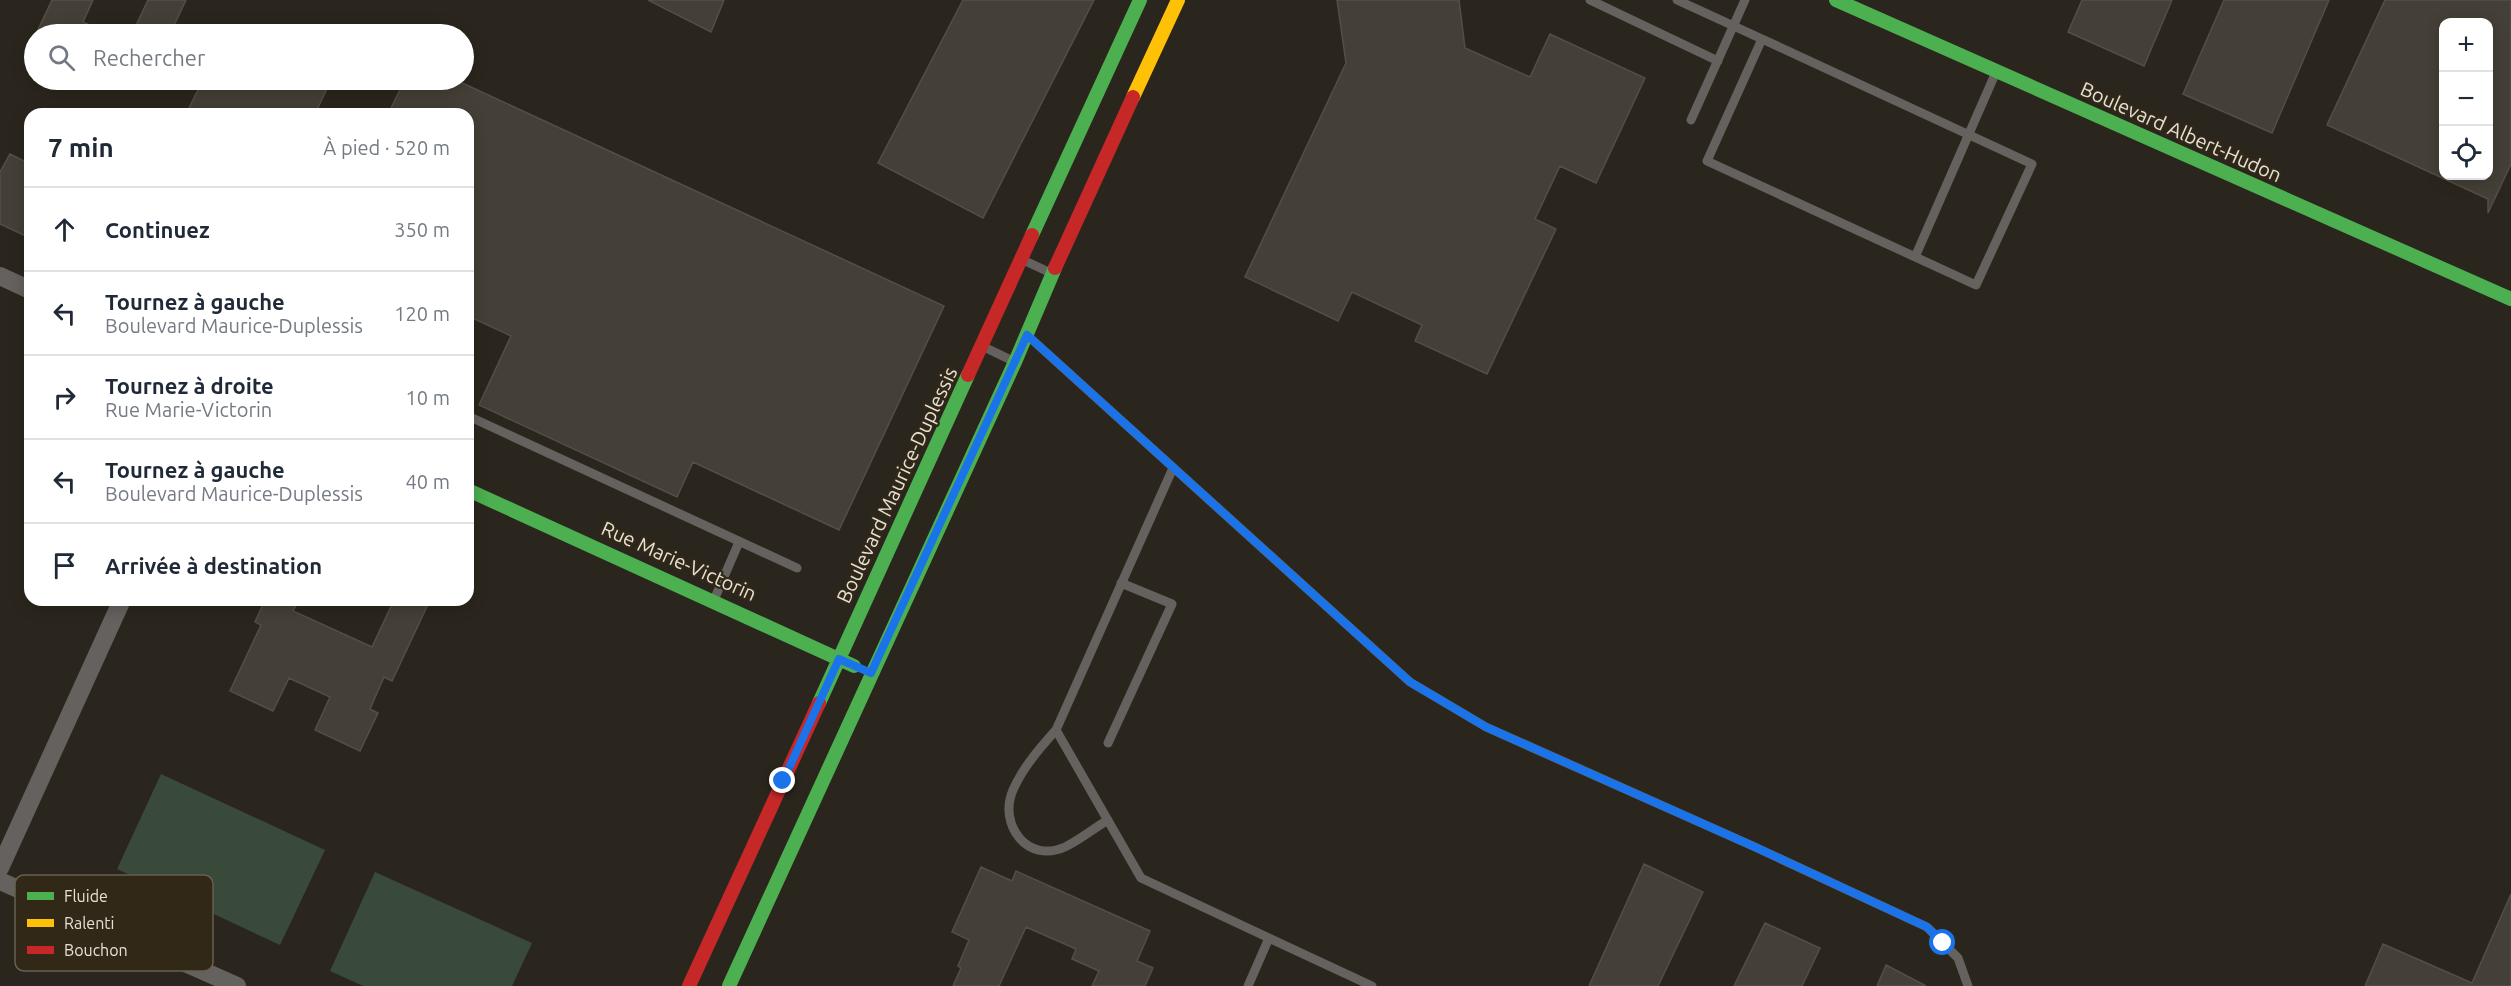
<!DOCTYPE html>
<html lang="fr">
<meta charset="utf-8">
<style>
:root{--surface:#fff;--page:#f6f6f7;--text:#1f2937;--muted:#747a83;--line:#e0e1e3}
body{margin:0;font-family:Ubuntu,sans-serif;background:var(--page);color:var(--text)}
.controls{position:absolute;right:18px;top:18px;display:grid;overflow:hidden;border-radius:12px;box-shadow:0 3px 15px #0003}
.controls button{width:54px;height:54px;display:grid;place-items:center;padding:0;border:0;border-bottom:2px solid var(--line);background:var(--surface);color:var(--text);font:30px sans-serif}
.stop{position:absolute;width:18px;height:18px;margin:-14px;border:4px solid #1a73e8;border-radius:50%;background:#fff}
.stop.end{background:#1a73e8;border-color:#fff;box-shadow:0 2px 6px #0008}
.list{margin:0;padding:0;list-style:none}
h2{display:flex;justify-content:space-between;align-items:center;height:78px;margin:0;padding:0 24px;font-size:26px}
h2 small{font-size:20px;font-weight:400;color:var(--muted)}
.list li{display:grid;grid-template-columns:39px 1fr auto;gap:18px;align-items:center;box-sizing:border-box;height:84px;padding:0 24px;border-top:2px solid var(--line)}
.list b{display:block;font-size:22px;white-space:nowrap}
.list p{margin:0;font-size:20px;white-space:nowrap;color:var(--muted)}
.list em{font-size:20px;font-style:normal;color:var(--muted)}
.icon{flex:none;width:33px;height:33px;fill:none;stroke:currentColor;stroke-width:2;stroke-linecap:round;stroke-linejoin:round}
.map{position:relative;flex:none;width:2511px;height:986px;overflow:hidden}
.search{position:absolute;background:var(--surface);box-shadow:0 3px 15px #0003;left:24px;top:24px;width:450px;height:66px;display:flex;align-items:center;gap:15px;box-sizing:border-box;padding:0 21px;border-radius:33px;color:var(--muted);font-size:22px}
.panel{position:absolute;background:var(--surface);box-shadow:0 3px 15px #0003;left:24px;top:108px;width:450px;height:498px;border-radius:18px}
.map>svg:first-child{display:block}
.pitch{fill:#39493a}
.building{fill:#444037;stroke:#534e47;stroke-width:1.5;fill-rule:evenodd}
.lines{fill:none;stroke-linecap:round;stroke-linejoin:round}
.lane{stroke:#65615e;stroke-width:9}
.street{stroke:#65615e;stroke-width:18}
.fast{stroke:#4caf50;stroke-width:14}
.slow{stroke:#ffc107;stroke-width:14}
.jam{stroke:#c62828;stroke-width:14}
.route{stroke:#1a73e8;stroke-width:8}
.labels{text-anchor:middle;stroke-width:4.5;stroke-linejoin:round;paint-order:stroke}
.street-label{font-size:20px;fill:#e6e1d6;stroke:#312817}
.key{fill:#312817;stroke:#676050;stroke-width:1.5}
.key-label{font-size:16px;fill:#e6e1d6}
</style>
<div class="map">
<svg width="2511" height="986" viewBox="0 0 2511 986">
<rect width="100%" height="100%" fill="#2b261d"/>
<path class="pitch" d="M161,774l164,76 -45,95 -163,-76z
M375,872l157,71 -20,43h-149l-33,-15z"/>
<path class="building" d="M52,0h41l-10,22 26,12h-73z
M148,0h38l-16,34h-38z
M648,0h76l-13,32z
M963,0h131l-111,218 -105,-55z
M1337,0h122l6,48 65,29 20,-43 95,44 -49,105 -36,-17 -25,53 21,10 -69,145 -72,-33 7,-16 -70,-33 -14,29 -93,-44 101,-214z
M2082,0h90l-28,66 -76,-34z
M2224,0h105l-57,133 -89,-39z
M2385,0h126v164l-23,49v-14l-161,-74zM2444,22h44v154h-44z
M203,80h128l-16,34h-129z
M405,80h51l488,226 -105,224 -146,-68 -16,35 -198,-92 32,-69 -43,-20v-202h-80z
M10,154l20,10v74l-30,-14v-52z
M265,600h34l-6,11 79,36 22,-47h36l-38,81 -8,-4 -14,32 8,4 -18,38 -45,-21 15,-33 -41,-19 -16,33 -43,-20 31,-66 -6,-3z
M1644,864l59,28 -45,94h-69z
M981,867l31,14 4,-10 134,60 -13,30 16,7 -8,18h-53l7,-15 -27,-12 4,-10 -50,-22 -27,59h-46l8,-18 -3,-2 11,-26 -17,-8z
M2511,894v92h-146l18,-42 89,39z
M1765,923l55,25 -18,38h-68z
M1886,965l40,21h-49z"/>
<g class="lines">
<path class="lane" d="M1590,0l128,61
M1677,0l85,39 270,125 -56,121 -269,-124 55,-122
M1691,120l54,-120
M1915,257l81,-185
M1023,260l28,13
M1028,336l382,346 76,45 269,120 172,80 31,31 10,28
M982,346l31,15
M468,416l329,152
M1173,468l-117,262 85,148 128,60 -21,48
M714,600l25,-58
M1056,730c-16,18 -33,37 -43,60 -15,34 14,74 52,57 15,-7 29,-19 43,-27
M1108,743l64,-139 -51,-21
M1269,938l103,48"/>
<path class="street" d="M0,276l30,14
M0,868l122,-268
M0,881l237,105"/>
<path class="fast" d="M1836,0l675,299
M1032,235l108,-235
M468,490l386,176
M819,703l149,-328
M729,986l286,-624 40,-94"/>
<path class="slow" d="M1133,97l45,-97"/>
<path class="jam" d="M1055,268l78,-171
M968,375l64,-140
M689,986l130,-283"/>
</g>
<g class="lines">
<path class="route" d="M783,781l56,-122 32,14 156,-338 383,347 76,45 269,120 172,80 16,16"/>
</g>
<g class="labels">
<g class="street-label">
<text transform="translate(2181 132) rotate(24)" y="7">Boulevard Albert-Hudon</text>
<text transform="translate(897 485) rotate(-65)" y="7">Boulevard Maurice-Duplessis</text>
<text transform="translate(679 561) rotate(24)" y="7">Rue Marie-Victorin</text>
</g>
</g>
<rect x="15" y="875" width="198" height="96" rx="9" class="key"/>
<rect x="27" y="892" width="27" height="8" fill="#4caf50"/>
<rect x="27" y="919" width="27" height="8" fill="#ffc107"/>
<rect x="27" y="946" width="27" height="8" fill="#c62828"/>
<g class="key-label">
<text x="64" y="902">Fluide</text>
<text x="64" y="929">Ralenti</text>
<text x="64" y="956">Bouchon</text>
</g>
</svg>
<div class="controls">
<button>+</button>
<button>−</button>
<button><svg class="icon" aria-label="locate" viewBox="0 0 24 24"><circle cx="12" cy="12" r="6"/><path d="M12 2v4M12 18v4M2 12h4M18 12h4"/></svg></button>
</div>
<div class="stop" style="left:1943px;top:943px"></div>
<div class="stop end" style="left:783px;top:781px"></div>
<div class="search"><svg class="icon" aria-label="search" viewBox="0 0 24 24"><circle cx="10" cy="10" r="6"/><path d="M15 15l6 6"/></svg>Rechercher</div>
<section class="panel">
<h2>7 min<small>À pied · 520 m</small></h2>
<ul class="list">
<li><svg class="icon" aria-label="ahead" viewBox="0 0 24 24"><path d="M12 20V5M6 11l6-6 6 6"/></svg><div><b>Continuez</b></div><em>350 m</em></li>
<li><svg class="icon" aria-label="left" viewBox="0 0 24 24"><path d="M17 20v-9H6M10 6l-5 5 5 5"/></svg><div><b>Tournez à gauche</b><p>Boulevard Maurice-Duplessis</p></div><em>120 m</em></li>
<li><svg class="icon" aria-label="right" viewBox="0 0 24 24"><path d="M7 20v-9h11M14 6l5 5-5 5"/></svg><div><b>Tournez à droite</b><p>Rue Marie-Victorin</p></div><em>10 m</em></li>
<li><svg class="icon" aria-label="left" viewBox="0 0 24 24"><path d="M17 20v-9H6M10 6l-5 5 5 5"/></svg><div><b>Tournez à gauche</b><p>Boulevard Maurice-Duplessis</p></div><em>40 m</em></li>
<li><svg class="icon" aria-label="arrive" viewBox="0 0 24 24"><path d="M6 21V4h12l-3 4 3 4H6"/></svg><div><b>Arrivée à destination</b></div></li>
</ul>
</section>
</div>
